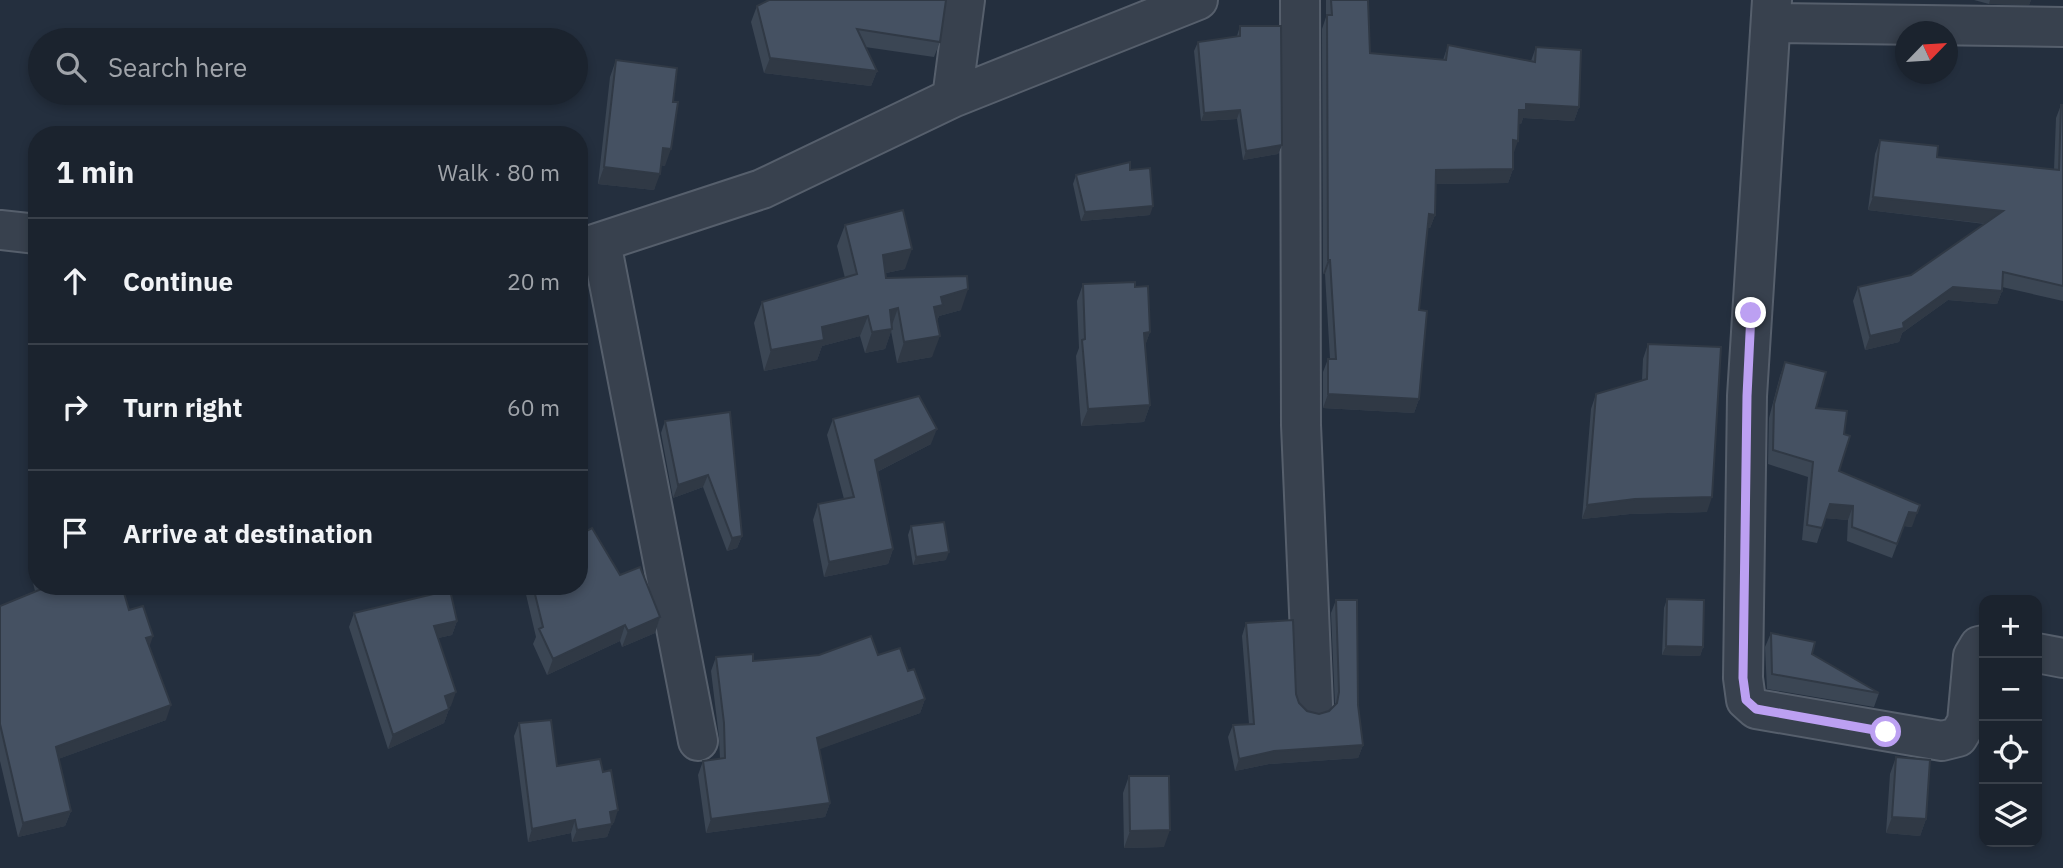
<!DOCTYPE html>
<meta charset="utf-8">
<style>
:root{--surface:#1b232e;--page:#282f3a;--text:#f1f3f6;--muted:#a0a4aa;--line:#39404a}
body{margin:0;font-family:"IBM Plex Sans",sans-serif;background:var(--page);color:var(--text)}
.controls{position:absolute;right:21px;bottom:21px;display:grid;overflow:hidden;border-radius:14px;box-shadow:0 4px 10px #0003}
.controls button{width:63px;height:63px;display:grid;place-items:center;padding:0;border:0;border-bottom:2px solid var(--line);background:var(--surface);color:var(--text);font:35px sans-serif}
.compass{position:absolute;left:1895px;top:21px;width:63px;height:63px;border-radius:50%;background:var(--surface);box-shadow:0 4px 10px #0003;rotate:65deg}
.stop{position:absolute;width:21px;height:21px;margin:-16px;border:5px solid #bca0f2;border-radius:50%;background:#fff}
.stop.end{background:#bca0f2;border-color:#fff;box-shadow:0 2px 7px #0008}
.list{margin:0;padding:0;list-style:none}
h2{display:flex;justify-content:space-between;align-items:center;height:91px;margin:0;padding:0 28px;font-size:30px}
h2 small{font-size:23px;font-weight:400;color:var(--muted)}
.list li{display:grid;grid-template-columns:46px 1fr auto;gap:21px;align-items:center;box-sizing:border-box;height:126px;padding:0 28px;border-top:2px solid var(--line)}
.list b{display:block;font-size:26px;white-space:nowrap}
.list em{font-size:23px;font-style:normal;color:var(--muted)}
.icon{flex:none;width:38px;height:38px;fill:none;stroke:currentColor;stroke-width:2;stroke-linecap:round;stroke-linejoin:round}
.map{position:relative;flex:none;width:2063px;height:868px;overflow:hidden}
.search{position:absolute;background:var(--surface);box-shadow:0 4px 10px #0003;left:28px;top:28px;width:560px;height:77px;display:flex;align-items:center;gap:18px;box-sizing:border-box;padding:0 24px;border-radius:38px;color:var(--muted);font-size:26px}
.panel{position:absolute;background:var(--surface);box-shadow:0 4px 10px #0003;left:28px;top:126px;width:560px;height:469px;border-radius:28px}
.map>svg:first-child{display:block}
.lines{fill:none;stroke-linecap:round;stroke-linejoin:round}
.minor-casing{stroke:#565f6c;stroke-width:42}
.minor{stroke:#38414e;stroke-width:38}
.wall{fill:#3b4654}
.shaded-wall{fill:#303945}
.building{fill:#455162;stroke:#303945;stroke-width:2}
.route{stroke:#bca0f2;stroke-width:9}
</style>
<div class="map">
<svg width="2063" height="868" viewBox="0 0 2063 868">
<rect width="100%" height="100%" fill="#242f3e"/>
<g class="lines">
<g class="minor-casing">
<path id="minor" d="M1300,0l1,425 12,280
M1772,0l-25,396 -4,282 3,22 10,9 186,32 16,-4 9,-15 6,-66 6,-10 5,-1
M1772,23l291,4
M952,98l246,-98
M0,230l37,4
M601,242l97,499
M579,249l183,-60 190,-91 13,-98
M2037,653l26,5"/>
</g>
<use href="#minor" class="minor"/>
</g>
<path class="wall" d="M1326,0h42l2,53 73,7 5,-15 83,16 5,-14 43,60 -5,14 -51,-3 -2,6h-2l-6,31v14l-5,14 -72,1 -1,31 -5,13h-2l-9,82v89l-5,14 -91,-5v-36l5,-13h2l-5,-85h-2l-1,-245 4,-12z
M1974,0h57l-2,5 -40,-1z
M757,6l183,36 -6,15 -69,-10 12,24 -6,15 -107,-13 -13,-51z
M1240,26l42,119 -4,9 -35,6 -6,-41 -36,2 -7,-70 4,-9 39,-6z
M616,60l49,106 -4,-1 -7,25 -56,-6 12,-107z
M2061,105h2v196l-61,-14v4l-5,13 -49,-4 -46,33 -3,9 -34,8 -12,-49 5,-14 53,-12 74,-51 -117,-14 7,-56 5,-14 57,17 117,13 2,-52z
M1130,170l20,45 -69,6 -8,-37 3,-9z
M845,225l60,44 -19,4v5l75,32 -22,6 -2,5 -5,36 -35,6 -6,-32 -6,18 -20,4 -5,-17 -38,10 -5,14 -53,11 -10,-48 8,-21 83,-24 -8,-32z
M1083,284l52,3 15,45 -5,13 5,60 -6,17 -63,4 -5,-70 3,-8 -2,-47z
M1648,344l59,168 -77,2 -48,5 9,-110 5,-15 46,-14 1,-21z
M1785,362l31,46 23,63 73,56 -8,-1 -12,32 -45,-17 1,-21 -23,-2 -8,25 -15,-3 6,-63 -40,-13 1,-46 11,-42z
M730,412l12,124 -5,12 -10,3 -24,-64 -30,11 -12,-65 4,-12z
M833,419l98,25 -54,28 16,77 -5,15 -64,13 -11,-57 5,-16 26,-5 -17,-64z
M911,526l35,34 -33,5 -5,-30z
M36,560l1,26h85l7,24 20,36 17,74 -108,39 13,52 -6,15 -47,11 -18,-76v-155l35,-15 -4,-16z
M620,575l40,42 -5,16 -33,14 -2,-6 -73,34 -14,-31 3,-7 -12,-51h55z
M1667,599l36,48 -3,9 -38,-1 2,-47z
M1336,600l22,105 5,40 -5,13 -89,6 -34,7 -7,-34 5,-12 16,-1 -7,-88 4,-13 50,71 3,9 8,8 12,3 10,-3 6,-6 -4,-92z
M354,613l103,8 -5,14 -14,3 13,68 -3,1 1,2 -5,14 -56,26 -39,-122z
M1771,633l41,21 67,39 -5,14 -107,-18 -2,-42z
M878,655l30,16 17,28 -5,14 -101,36 11,54 -5,14 -119,16 -8,-58 5,-14 17,-2 -1,-22 -8,-66 5,-14 37,4z
M519,723l38,43 57,57h-2l-5,14 -35,5 -1,-9 -43,9 -14,-106z
M1896,757l30,62 -6,17 -34,-3 4,-59z
M1129,776l35,71 -40,1 -1,-55z"/>
<path class="shaded-wall" d="M1990,0h41l-2,5 -40,-1z
M770,58l107,13 -6,15 -107,-13z
M1526,104l53,3 -5,14 -51,-3 -2,6h-7l5,-14z
M1240,110l-3,9 -36,2 3,-8z
M1513,140l5,1 -5,14z
M1282,145l-4,9 -35,6 3,-9z
M663,148l8,1 -6,17 -8,-2z
M604,167l56,7 -6,16 -56,-6z
M1513,169l-5,14 -77,1 5,-14z
M1873,197l130,14 -5,14 -130,-15z
M1153,206l-3,9 -69,6 4,-9z
M1429,214l6,1 -5,13h-6z
M912,249l-7,20 -29,6 7,-20z
M1328,260h2l-5,14h-2z
M1953,287l49,4 -5,13 -49,-4 -46,33 -3,9 -34,8 5,-14 33,-13z
M968,289l-7,21 -22,6 -4,9 -1,-18 7,-10z
M898,308l-7,20 -1,-18z
M868,316l-8,20 -38,10 -5,14 -53,11 7,-21 51,-23z
M892,329l-7,20 -20,4 7,-21z
M1150,332l-6,17v-16z
M940,336l-8,21 -35,6 7,-21z
M1328,394l91,5 -5,14 -91,-5z
M1150,405l-6,17 -63,4 7,-17z
M937,429l-6,15 -62,32 6,-16z
M708,475l-5,12 -30,11 5,-13z
M1712,497l-5,15 -77,2 -48,5 5,-14 48,-6z
M1830,504l23,2 -5,14 -24,-2z
M1909,512l8,1 -5,14 -8,-1 -12,32z
M742,536l-5,12 -10,3 5,-13z
M893,549l-5,15 -64,13 5,-15z
M949,552l-3,8 -33,5 3,-8z
M660,617l-5,16 -33,14 6,-16z
M457,621l-5,14 -23,5 5,-14z
M625,625l-5,16 -73,34 6,-16z
M153,636l-5,15 -2,-13z
M1666,646l37,1 -3,9 -38,-1z
M456,692l-5,14 -11,4 5,-14z
M925,699l-5,14 -108,39 5,-14z
M171,705l-5,15 -116,42 6,-15z
M449,709l-5,14 -56,26 5,-14z
M1363,745l-5,13 -89,6 -34,7 4,-12 35,-8z
M830,803l-5,14 -119,16 5,-14z
M618,810l-4,13 -8,2 4,-13z
M71,811l-6,15 -47,11 5,-14z
M1892,817l34,2 -6,17 -34,-3z
M575,820l-4,13 -43,9 4,-13z
M612,824l-5,13 -35,5 5,-12z
M1170,830l-6,17 -40,1 6,-17z"/>
<path class="building" d="M769,0h177l-6,42 -83,-13 20,42 -107,-13 -13,-52z
M1331,0h37l2,53 76,7 2,-15 87,17 1,-15 45,3 -2,57 -53,-3v6h-7l-1,31 -5,-1v29l-77,1 -1,45 -6,-1 -10,96 8,1 -8,88 -91,-5v-35h8l-6,-99h-2l-1,-245h5z
M1240,26h41l1,119 -36,6 -6,-41 -36,3 -6,-71 42,-6z
M616,60l61,8 -4,34h5l-7,47 -8,-1 -3,26 -56,-7z
M2061,105h2v181l-60,-14 -1,19 -49,-4 -50,36 1,5 -34,8 -12,-49 53,-12 92,-64 -130,-14 7,-57 58,6 -1,11 122,13z
M1130,162v8l20,-2 3,38 -68,6 -9,-37z
M903,210l9,39 -29,6 3,23 81,-2 1,13 -27,8 2,8 -9,2 6,29 -36,6 -6,-34 -8,2 2,19 -20,3 -4,-16 -46,11 2,13 -53,10 -9,-48 95,-28 -12,-49z
M1135,282v5l13,-1 2,46 -6,1 6,72 -62,4 -6,-69 3,-1 -2,-55z
M1648,344l73,3 -9,150 -77,2 -48,6 9,-111 51,-15z
M1785,362l41,10 -10,36 31,3 -3,23 6,2 -11,35 81,34 -3,8 -8,-1 -12,32 -45,-17 1,-21 -23,-2 -8,24 -15,-3 6,-63 -40,-12 1,-46z
M919,396l18,33 -62,31 18,89 -64,13 -11,-58 36,-7 -21,-78z
M730,412l12,124 -10,2 -24,-63 -30,10 -13,-64z
M944,522l5,30 -33,5 -5,-31z
M592,528l28,47 20,-8 20,50 -32,14 -3,-6 -72,34 -14,-30 4,-2 -10,-41h46v-51z
M43,586h79l7,24 14,-4 10,30 -7,2 25,67 -115,42 15,64 -48,12 -23,-99v-118l44,-18z
M450,590l7,31 -23,5 22,66 -11,4 4,13 -56,26 -39,-122z
M1667,599l37,1 -1,47 -37,-1z
M1336,600h21l1,105 5,40 -89,6 -35,8 -6,-34 21,-1 -8,-101 47,-3 3,74 3,9 8,8 12,3 10,-3 8,-8 2,-11z
M1771,633l44,9 -3,12 67,39 -107,-19z
M871,636l7,19 22,-7 8,23 6,-2 11,30 -108,39 13,65 -119,16 -8,-58 22,-3 -1,-35 -8,-66 37,-3v7l66,-6z
M551,720l6,46 43,-7 3,13 8,-2 7,40 -8,2 2,12 -35,6 -2,-10 -43,9 -13,-106z
M1896,757l34,3 -4,59 -34,-2z
M1129,776h40l1,54 -40,1z"/>
<g class="lines">
<path class="route" d="M1751,313l-4,83 -4,282 3,22 10,9 130,23"/>
</g>
</svg>
<div class="controls">
<button>+</button>
<button>−</button>
<button><svg class="icon" aria-label="locate" viewBox="0 0 24 24"><circle cx="12" cy="12" r="6"/><path d="M12 2v4M12 18v4M2 12h4M18 12h4"/></svg></button>
<button><svg class="icon" aria-label="layers" viewBox="0 0 24 24"><path d="M12 4l9 5-9 5-9-5zM3 14l9 5 9-5"/></svg></button>
</div>
<svg class="compass" viewBox="-18 -18 36 36"><path d="M0-13l5 13h-10z" fill="#e53935"/><path d="M0 13l5-13h-10z" fill="#a0a4aa"/></svg>
<div class="stop" style="left:1886px;top:732px"></div>
<div class="stop end" style="left:1751px;top:313px"></div>
<div class="search"><svg class="icon" aria-label="search" viewBox="0 0 24 24"><circle cx="10" cy="10" r="6"/><path d="M15 15l6 6"/></svg>Search here</div>
<section class="panel">
<h2>1 min<small>Walk · 80 m</small></h2>
<ul class="list">
<li><svg class="icon" aria-label="ahead" viewBox="0 0 24 24"><path d="M12 20V5M6 11l6-6 6 6"/></svg><div><b>Continue</b></div><em>20 m</em></li>
<li><svg class="icon" aria-label="right" viewBox="0 0 24 24"><path d="M7 20v-9h11M14 6l5 5-5 5"/></svg><div><b>Turn right</b></div><em>60 m</em></li>
<li><svg class="icon" aria-label="arrive" viewBox="0 0 24 24"><path d="M6 21V4h12l-3 4 3 4H6"/></svg><div><b>Arrive at destination</b></div></li>
</ul>
</section>
</div>
